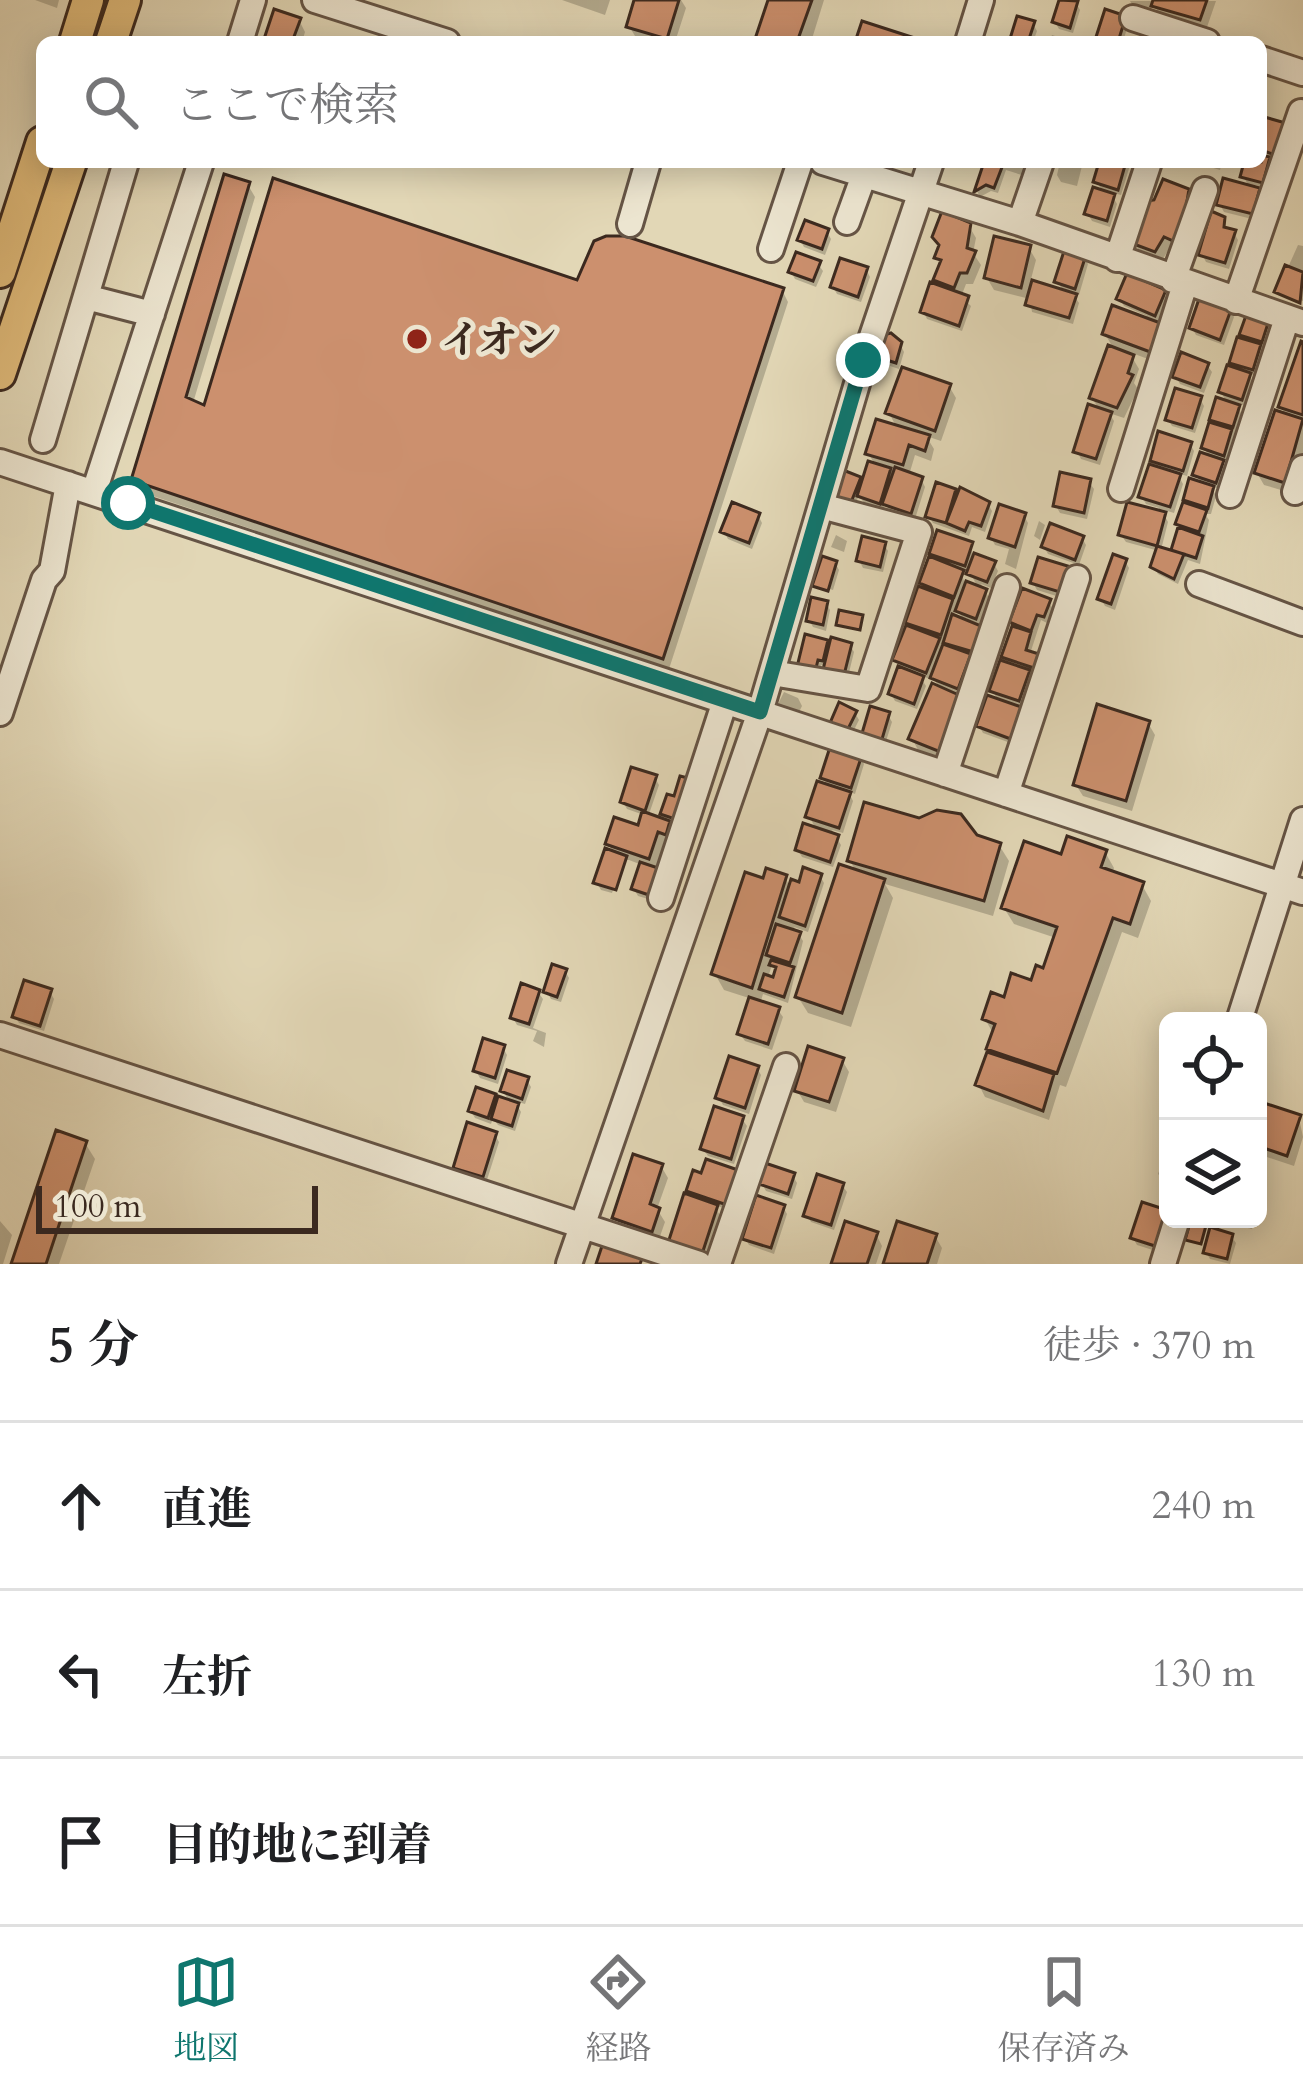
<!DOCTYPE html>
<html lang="ja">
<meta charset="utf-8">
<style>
:root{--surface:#fff;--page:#f6f6f6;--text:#202124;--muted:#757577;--line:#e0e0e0;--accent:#0f766e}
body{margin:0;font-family:Cardo,"Noto Serif JP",serif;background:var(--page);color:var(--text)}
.controls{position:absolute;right:36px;bottom:36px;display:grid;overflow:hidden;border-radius:18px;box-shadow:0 6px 30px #0003}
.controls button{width:108px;height:108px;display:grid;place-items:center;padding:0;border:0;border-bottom:3px solid var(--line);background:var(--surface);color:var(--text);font:60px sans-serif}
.scale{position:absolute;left:36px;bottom:30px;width:282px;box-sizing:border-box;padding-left:12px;border:6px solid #3b291f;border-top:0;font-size:33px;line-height:42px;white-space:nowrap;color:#3b291f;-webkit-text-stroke:9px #ece5d0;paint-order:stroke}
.stop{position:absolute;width:36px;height:36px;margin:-27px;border:9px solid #0f766e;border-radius:50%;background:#fff}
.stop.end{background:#0f766e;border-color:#fff;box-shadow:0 3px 12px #0008}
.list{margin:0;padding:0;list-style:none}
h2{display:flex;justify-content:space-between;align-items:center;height:156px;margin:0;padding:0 48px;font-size:51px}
h2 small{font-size:39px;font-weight:400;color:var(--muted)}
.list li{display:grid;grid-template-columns:78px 1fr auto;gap:36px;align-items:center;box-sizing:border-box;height:168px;padding:0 48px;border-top:3px solid var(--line)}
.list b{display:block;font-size:45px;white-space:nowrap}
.list em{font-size:39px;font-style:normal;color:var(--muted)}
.icon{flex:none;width:66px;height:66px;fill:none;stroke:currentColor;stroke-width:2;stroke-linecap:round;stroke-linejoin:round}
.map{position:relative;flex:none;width:1303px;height:1264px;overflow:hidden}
.search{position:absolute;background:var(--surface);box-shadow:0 6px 30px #0003;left:36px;right:36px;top:36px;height:132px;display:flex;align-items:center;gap:30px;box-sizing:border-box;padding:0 42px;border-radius:18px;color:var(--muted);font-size:45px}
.sheet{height:660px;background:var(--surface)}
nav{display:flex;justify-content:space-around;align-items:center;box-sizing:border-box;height:168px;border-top:3px solid var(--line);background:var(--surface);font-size:33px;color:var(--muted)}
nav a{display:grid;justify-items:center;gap:6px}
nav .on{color:var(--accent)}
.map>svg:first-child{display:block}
.shadow{fill:#0003;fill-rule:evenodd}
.building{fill:#cc906e;stroke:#3b291f;stroke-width:3}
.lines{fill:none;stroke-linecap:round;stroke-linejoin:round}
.minor-casing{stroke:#655445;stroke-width:30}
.major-casing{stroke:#3b291f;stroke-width:36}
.minor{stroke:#ece5d0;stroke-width:24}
.major{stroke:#e1bc7b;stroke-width:30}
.route{stroke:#0f766e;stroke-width:15}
.poi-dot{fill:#8f2418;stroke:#ece5d0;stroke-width:4.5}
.labels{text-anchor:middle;stroke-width:10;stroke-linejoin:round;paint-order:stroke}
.poi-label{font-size:39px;font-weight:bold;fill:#3b291f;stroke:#ece5d0;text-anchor:start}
</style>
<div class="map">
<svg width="1303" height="1264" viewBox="0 0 1303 1264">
<rect width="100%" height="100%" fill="#e2d7b6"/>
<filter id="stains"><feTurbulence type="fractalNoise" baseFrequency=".00167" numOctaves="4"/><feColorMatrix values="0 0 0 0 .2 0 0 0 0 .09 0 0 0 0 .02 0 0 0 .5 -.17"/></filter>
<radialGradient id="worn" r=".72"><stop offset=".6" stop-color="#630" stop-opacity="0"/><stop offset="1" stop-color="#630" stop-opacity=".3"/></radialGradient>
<path class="shadow" d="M35,0h24l-2,8z
M562,0h48l-5,15z
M637,0h44l5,8 -11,34h-42l2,-6 -6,-10z
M772,0h52l-13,42h-54z
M1062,0l14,3 4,7 -7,23 -14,-4 -4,-7z
M1130,1h86l-10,29 -45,-13 -7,-12 -5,6 -15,-3z
M1107,13l21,12 -5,17h-20l-3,-5z
M299,20l6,12 -3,10h-36z
M1033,24l4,7 -4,11h-21z
M1052,35l12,4 2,3h-17z
M1261,119l17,41 -12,-4 6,11 -6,21 -11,-3 7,12 -6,23 -32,-8 -4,-7 30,-17 -7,-12 4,-14h14z
M987,162h45l-4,15 -22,-7 -8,23 -7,-2 -11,6 -3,-6z
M1060,162h23l-6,24 -16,-4 -4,-7z
M1103,162h28l-10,33 -11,-3 7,12 -7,23 -18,-6 -4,-7 16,-20 -7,-12z
M1194,162h28l-2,8z
M248,185l7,12 -62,206 13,6 372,-125 204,6 6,12 -119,367 -528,-177 -6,-12z
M1187,191l7,12 -9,51 -14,-8 -10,16 -20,-7 -6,-12z
M1223,219l4,12 7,2 4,7 -9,29 -23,-7 -4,-8z
M969,226l7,12 -3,15 8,12 -8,19h-7l-5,13 10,9 -9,25 -35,-12 -4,-8 20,-21 -6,-11 5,-13 -5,-9z
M827,232l4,7 -6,16 -21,-8 -4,-7z
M1298,245l5,1v55l-26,-9z
M1029,248l7,12 -6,23 34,10 -6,-11 26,-25 4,7 -9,31 -7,-2 7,10 -6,21 -41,-12 -2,-13 -36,-9 -7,-12z
M818,264l5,7 -7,16 -21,-8 -4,-7z
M866,269l4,8 -9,25 -24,-8 -4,-7z
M1164,293l4,7 -11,25 2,38 -30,-11 10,17 -5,14 4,6 -14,29 -15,-5 5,8 -14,44 -19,-6 -4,-8 23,-40 -8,-13 23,-47 -10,-17 40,-13 2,-5 -23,-10 -4,-7z
M1230,310l4,7 -10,28 -28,-10 -4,-7z
M1250,311l23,13 -17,52 -8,-3 5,10 -7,23 -11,-4 7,13 -15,46 -7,-2 6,11 -7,19 -8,-3 5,10 -5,18h-6l4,6 -9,44 -12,-4 -10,24 -20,-10 -5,-8 6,-15 -33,-9 -5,-7 37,-22 1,-5 -13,-4 -4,-7 17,-27 -6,-10 37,-16 4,7 -7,25 -10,-3 6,11 -9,29 -13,-4 7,13 -7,28 12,4 18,-72 11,3 -6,-10 14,-17 -6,-10 14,-47 10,4 -7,-13 17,-20 -6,-10 15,-19 -5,-9z
M900,344l4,8 -5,17 -15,-5 -4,-7z
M1303,345v111l-12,37 -27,-8 -7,-12 30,-56 -6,-10z
M1207,365l5,7 -8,21 -24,-9 -4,-7z
M949,386l7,12 -15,43 -15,-5 8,13 -3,12 -16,-6 -6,20 12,4 4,8 -10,32 -25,-8 -5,-8 -2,6 -19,-6 -5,-8 -8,21 -14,-6 22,-31 4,7 13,-20 -8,-13 29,-25 -8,-15z
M1200,399l4,7 -9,27 -23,-7 -4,-7z
M1089,482l5,7 -7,30 -27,-6 -4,-7z
M954,492l4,7 30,5 4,7 -7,21 -13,-5 -3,9 -36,-13 -4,-7z
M758,515l4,8 -10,26 -24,-10 -4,-7z
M1024,516l4,7 -12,46 -11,-5 4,-15 -14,-4 -4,-8z
M1039,521l6,4 -5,15 -6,-4z
M836,535l11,6 -3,11 -13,-5z
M1082,538l4,7 -7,20 -31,-11 -4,-7z
M884,544l4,7 -5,21 -20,-4 -4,-8z
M970,544l3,12 21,8 4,7 -7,17 -10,-4 8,14 -11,30 2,30 -12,-2 5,8 -12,30 -5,-2 10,18 -17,52 -31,-12 -6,-12 29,-47 -10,-17 -1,5 -11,-4 7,11 -9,23 -22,-8 -4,-7 9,-25 -5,-9 25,-70 7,2 -5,-9 16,-20 -6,-10zM960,569l10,3 8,16 -13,-4zM956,607l9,16 -12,-6z
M1040,560l26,39 -29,-9 -4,-7z
M1125,561l4,7 -14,42 -10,-4 -4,-7z
M835,563l4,7 -6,20 -16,-5v3l-1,-2z
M1048,601l5,8 -6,14 -6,-3 -11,34 11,10 -3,9 -12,-4 6,11 -13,66 -36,-13 -4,-7 20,-24 -7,-12 18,-23 -5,-10 10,-32 -2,-4z
M826,603l4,7 -4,21 -13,-4 -4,-7z
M826,642l5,9 19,-6 4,7 -8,33 -19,-18 -6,-2 -3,12 -18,-10z
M784,692l14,6 4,8 -8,16 -18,-14z
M855,713l4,7 -8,16 -18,-13z
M888,715l4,7 -9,29 -16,-5z
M1148,723l7,12 -23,76 -49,-15 -7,-11z
M860,757l4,7 -9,30 -7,-3 5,10 -10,32 -11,-3 9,15 -8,22 -31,-10 -4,-7 19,-19 -8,-15 20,-28 -6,-10z
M655,778l4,7 -11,32 20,6 7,12 -3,10 -8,-3 -9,28v31l-17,-5 -4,-7 8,-24 -13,-5h-6l-11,33 -11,-3 -4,-7 18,-28 -7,-11 32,-15 4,-14 -17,-6 -4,-7z
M975,838l24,7 10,16 -16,55 -108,-32 8,14 -42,129 -43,-14 -10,-16 59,-124 -7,-12z
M1105,852l9,16 -2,6 30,11 9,16 -13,37 -16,-6 -56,155 -6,-2 -11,35 -64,-23 -6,-12 16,-27 -6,-10 5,-13 -9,-16 60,-47 11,-34 -42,-14 -10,-16z
M820,876l4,7 -16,49 -14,-5 9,14 -15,62 -25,-9 -3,10 18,6 5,7 -11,33 -27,-9 -5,-7 12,-35 -28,-9 -9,-16 50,-92 20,-4 6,10zM773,961l8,3 -6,16 -7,-2z
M565,971l4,7 -8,24 -10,-3 -4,-7z
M50,992l4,7 -10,32 -25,-8 -4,-7z
M538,992l5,7 -10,29 13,5 -2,14 -11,-6 4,-10 -20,-6 -4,-7z
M503,1048l4,7 -9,29 -18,-6 -4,-7z
M842,1060l7,12 -13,40 -32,-10 -7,-12z
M757,1068l4,7 -12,39 -26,-9 -4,-7z
M527,1080l4,7 -6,17 -10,-3 6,11 -6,19 -17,-6 -5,-7 -2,6 -16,-6 -4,-7 23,-15 5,8 11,-1 -7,-12z
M1258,1104l41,14 4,19 -9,29 -36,-12z
M742,1119l5,7 -13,38 -26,-8 -5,-7z
M58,1134l27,9 10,16 -36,105h-45z
M495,1135l4,7 -13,41 -26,-9 -4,-7z
M1168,1147v36l-10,-9z
M708,1163l22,47 -16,-5 8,14 -14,45 -30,-10 16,-54 -5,-9 14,-14z
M661,1166l7,12 -11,31 8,13 -7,20 -36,-12 -6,-12z
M1258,1174l8,8 -8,28z
M793,1176l4,7 -5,16 -26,-8 -4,-7z
M842,1185l5,7 -13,38 -23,-8 -4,-7z
M783,1207l4,7 -13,40 -25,-9 -4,-7z
M1165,1213l3,6 -9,33 -22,-7 -4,-7z
M1235,1219h20l-3,10 -13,-3z
M0,1221l12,14 -9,29h-3z
M899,1224l36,12 7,12 -5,16h-51z
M847,1225l29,9 6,12 -6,18h-41z
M1231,1236l5,7 -6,21 -20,-5 -4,-7z"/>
<path class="building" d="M634,0h45l-12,39 -41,-12z
M768,0h44l-15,42h-43z
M1059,0l19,1 -8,27 -18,-6z
M1153,0h54l-7,20 -49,-14z
M274,9l27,9 -9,24h-29z
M1105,9l21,7 -8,26 -22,-5z
M1017,16l18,5 -7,21h-19z
M862,21l65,21h-72z
M1261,116l28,8 -14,31 -14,-5z
M1261,155l9,2 -7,26 -23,-6 4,-15h17z
M984,162h20l-10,26 -8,-3 -12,7z
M1099,162h27l-8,28 -25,-8z
M224,174l26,8 -64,215 18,8 69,-227 304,102 17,-39 12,-5h19l159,52 -121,371 -532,-179z
M1223,178l37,10 -7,26 -37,-9z
M1163,179l26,10 -9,55 -16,-7 -9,15 -24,-9 16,-42 7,-1z
M1093,187l22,7 -8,27 -23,-7z
M942,211l29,12 -4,25 9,3 -9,22h-7l-6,15 -21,-8 8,-20 -7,-2 5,-13 -7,-8z
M1211,211l14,6 -1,10 12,3 -11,33 -27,-8z
M805,220l24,9 -7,20 -25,-9z
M994,236l37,9 -10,43 -37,-10z
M1065,248l21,7 -11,34 -21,-7z
M796,252l25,9 -8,20 -25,-9z
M840,258l28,9 -10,30 -28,-10z
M1285,265l18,7 -3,31 -26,-11z
M1127,273l39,17 -11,26 -39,-17z
M1032,280l45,14 -8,24 -44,-13z
M930,282l39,14 -10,30 -39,-14z
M1200,296l32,11 -12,33 -31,-12z
M1112,305l51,19 -10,29 -51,-19z
M1249,307l22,7 -9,28 -23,-7z
M891,333l11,9 -6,21 -19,-6 6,-22z
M1237,337l24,7 -8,26 -24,-7z
M1301,341l2,1v73l-25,-8z
M1108,345l26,10 -6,18 5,2 -16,33 -28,-10z
M1181,352l28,11 -9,24 -28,-10z
M1227,365l24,8 -9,27 -24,-8z
M902,367l49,17 -16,47 -50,-18z
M1175,388l27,8 -10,32 -27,-8z
M1216,397l24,8 -7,22 -24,-7z
M1088,404l24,8 -16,47 -23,-7z
M1275,410l28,9 -18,64 -31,-10z
M876,419l54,16 -5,16 -16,-6 -6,20 -38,-11z
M1209,422l23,7 -8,27 -23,-8z
M1158,431l34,11 -9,29 -33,-10z
M1200,452l24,8 -8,23 -24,-8z
M868,461l23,7 -11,36 -23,-8z
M1149,464l32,10 -11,33 -32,-10z
M895,467l28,10 -12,37 -29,-10z
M843,470l18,7 -13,33 -18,-7z
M1060,472l31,7 -7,34 -31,-7z
M1189,478l25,8 -6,22 -25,-8z
M936,482l20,7 -10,34 -21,-6z
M960,487l30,15 -9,24 -12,-4 -4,9 -19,-8z
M732,502l28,11 -11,30 -29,-11z
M1127,502l39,10 -9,34 -39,-11z
M1183,502l24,8 -8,22 -24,-8z
M999,504l27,9 -11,34 -27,-9z
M1050,523l34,13 -9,24 -34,-13z
M1178,527l25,9 -7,22 -25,-8z
M937,530l36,12 -8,24 -36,-12z
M862,536l24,6 -6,25 -24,-6z
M1157,546l27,8 -10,25 -24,-12z
M974,553l22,8 -9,21 -21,-8z
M1113,554l14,5 -16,45 -14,-5z
M822,556l15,5 -9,30 -16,-5z
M929,556l35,14 -10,27 -35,-14z
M1038,557l33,10 -8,26 -33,-10z
M966,581l21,8 -11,30 -21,-8z
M918,586l35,13 -12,36 -36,-12z
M1022,588l29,11 -7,18 -7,-2 -6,16 -22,-9z
M811,597l17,4 -5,24 -17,-4z
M839,610l24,5 -3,15 -24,-5z
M952,614l34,14 -9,25 -34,-10z
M906,625l34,13 -14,35 -34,-13z
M1012,626l19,6 -5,18 13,4 -5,14 -33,-11z
M805,634l23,6 -5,21 -5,-1 -3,12 -18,-5z
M831,637l21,6 -9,36 -21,-5z
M943,644l28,10 -13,35 -28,-11z
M1000,660l30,10 -11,31 -30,-10z
M898,666l26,10 -10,28 -26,-10z
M932,683l29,13 -18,57 -35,-14z
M987,695l40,14 -11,32 -40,-15z
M839,702l18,9 -10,20 -17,-8z
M1097,704l53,17 -24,80 -53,-16z
M870,706l20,6 -10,34 -20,-6z
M831,744l31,11 -11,33 -31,-10z
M631,767l26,8 -12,36 -25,-9z
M680,776l12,3 -14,41 -18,-6 7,-20 7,2z
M817,781l34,11 -12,36 -34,-11z
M864,802l55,16 18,-8 24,4 16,21 24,8 -17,58 -137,-40z
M642,811l28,10 -4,14 -8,-3 -9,27 -44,-15 9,-27 24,8z
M803,823l36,12 -9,27 -35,-12z
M1067,836l40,14 -6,17 43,15 -14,42 -17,-6 -56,155 -71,-24 9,-25 -13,-5 9,-27 13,5 7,-24 20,7 5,-15 7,3 14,-41 -56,-19 23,-67 37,13z
M605,848l22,8 -11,34 -23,-7z
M640,862l21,7 -9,27 -21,-7z
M839,864l46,15 -43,134 -47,-16z
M803,867l19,7 -17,52 -26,-9 12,-38 8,3z
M766,868l21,7 -35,113 -41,-14 34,-102 18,6z
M776,924l25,8 -11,31 -24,-8z
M771,960l23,7 -10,30 -25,-8 5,-15 9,3 3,-10 -7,-2z
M552,964l15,5 -10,28 -14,-5z
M24,980l28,9 -12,37 -28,-9z
M521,983l19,7 -11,34 -19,-6z
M749,997l31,10 -12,37 -31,-10z
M483,1038l22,7 -10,33 -22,-7z
M808,1046l36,12 -15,44 -35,-11z
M987,1052l67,22 -11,37 -68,-26z
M729,1056l30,10 -14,42 -30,-10z
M507,1070l22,7 -7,22 -22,-8z
M476,1087l20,7 -8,24 -20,-7z
M498,1096l21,7 -7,23 -21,-7z
M1258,1101l43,14 -14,41 -29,-10z
M714,1106l30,10 -13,43 -31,-10z
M467,1122l30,10 -14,45 -30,-9z
M56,1130l31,11 -41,123h-35z
M633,1154l30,10 -13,40 10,4 -8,24 -40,-14z
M706,1159l32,11 -11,35 -41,-14 7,-21 8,3z
M765,1163l30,10 -7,21 -29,-10z
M817,1174l27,9 -13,42 -28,-9z
M684,1193l34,12 -16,49 -34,-11z
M756,1195l29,10 -14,43 -29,-9z
M1142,1202l25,8 -12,36 -25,-8z
M1191,1219l16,3 -6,22 -16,-4z
M845,1221l33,11 -11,32h-36z
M897,1221l40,13 -10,30h-44z
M1210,1227l23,7 -6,25 -24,-6z
M604,1240l40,13 -4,11h-44z"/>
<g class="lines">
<g class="minor-casing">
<path id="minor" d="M315,0l132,42
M1133,18l74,24
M240,42l13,-42
M968,42l13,-42
M1261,59l42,14
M823,162l197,61 283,100
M847,222l17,-47
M1020,223l21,-61
M630,224l18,-62
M771,249l29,-87
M1117,259l32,-97
M1173,280l32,-90
M86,297l66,17
M1236,301l65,-189
M43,440l83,-278
M0,462l1303,430
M1121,489l64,-205
M94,492l107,-330
M1295,492l8,-24
M1230,495l57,-177
M1199,584l104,39
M772,673l96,16 51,-157 -98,-26
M0,713l44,-133 8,-9 16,-87
M945,774l62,-187
M1006,794l71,-216
M661,898l64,-197
M1239,1021l64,-201
M0,1035l699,229
M569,1264l191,-552 104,-352 67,-198
M718,1264l68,-198
M1163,1264l14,-45"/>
</g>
<g class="major-casing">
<path id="major" d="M75,42l13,-42
M111,42l14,-42
M0,272l42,-130
M0,374l71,-212"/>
</g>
<use href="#minor" class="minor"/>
<use href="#major" class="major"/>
</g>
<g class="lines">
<path class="route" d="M128,503l632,209 103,-352"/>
</g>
<circle class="poi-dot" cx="417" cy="339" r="12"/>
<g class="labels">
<g class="poi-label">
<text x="441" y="353">イオン</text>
</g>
</g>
<rect width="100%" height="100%" filter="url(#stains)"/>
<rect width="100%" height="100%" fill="url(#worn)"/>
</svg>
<div class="controls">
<button><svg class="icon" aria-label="locate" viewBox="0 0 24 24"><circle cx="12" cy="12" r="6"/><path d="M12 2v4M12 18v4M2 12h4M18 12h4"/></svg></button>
<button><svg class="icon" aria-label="layers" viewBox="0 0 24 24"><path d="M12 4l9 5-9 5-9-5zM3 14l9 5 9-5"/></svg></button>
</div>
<div class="scale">100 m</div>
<div class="stop" style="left:128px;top:503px"></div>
<div class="stop end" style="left:863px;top:360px"></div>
<div class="search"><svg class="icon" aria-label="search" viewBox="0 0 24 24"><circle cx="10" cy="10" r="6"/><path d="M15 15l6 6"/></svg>ここで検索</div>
</div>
<section class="sheet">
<h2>5 分<small>徒歩 · 370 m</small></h2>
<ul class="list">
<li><svg class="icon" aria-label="ahead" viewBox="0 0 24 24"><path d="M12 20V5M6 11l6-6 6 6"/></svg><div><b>直進</b></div><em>240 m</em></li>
<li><svg class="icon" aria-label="left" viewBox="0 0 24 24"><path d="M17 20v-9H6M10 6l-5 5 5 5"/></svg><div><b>左折</b></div><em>130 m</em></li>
<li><svg class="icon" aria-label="arrive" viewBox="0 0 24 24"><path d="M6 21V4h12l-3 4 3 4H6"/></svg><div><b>目的地に到着</b></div></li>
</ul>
</section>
<nav>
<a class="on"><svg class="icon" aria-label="map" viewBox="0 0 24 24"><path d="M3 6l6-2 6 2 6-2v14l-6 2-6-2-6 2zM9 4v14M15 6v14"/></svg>地図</a>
<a><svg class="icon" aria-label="directions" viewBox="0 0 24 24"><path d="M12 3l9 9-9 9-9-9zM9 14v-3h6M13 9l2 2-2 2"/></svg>経路</a>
<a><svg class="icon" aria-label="saved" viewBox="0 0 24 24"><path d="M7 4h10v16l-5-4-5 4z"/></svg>保存済み</a>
</nav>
